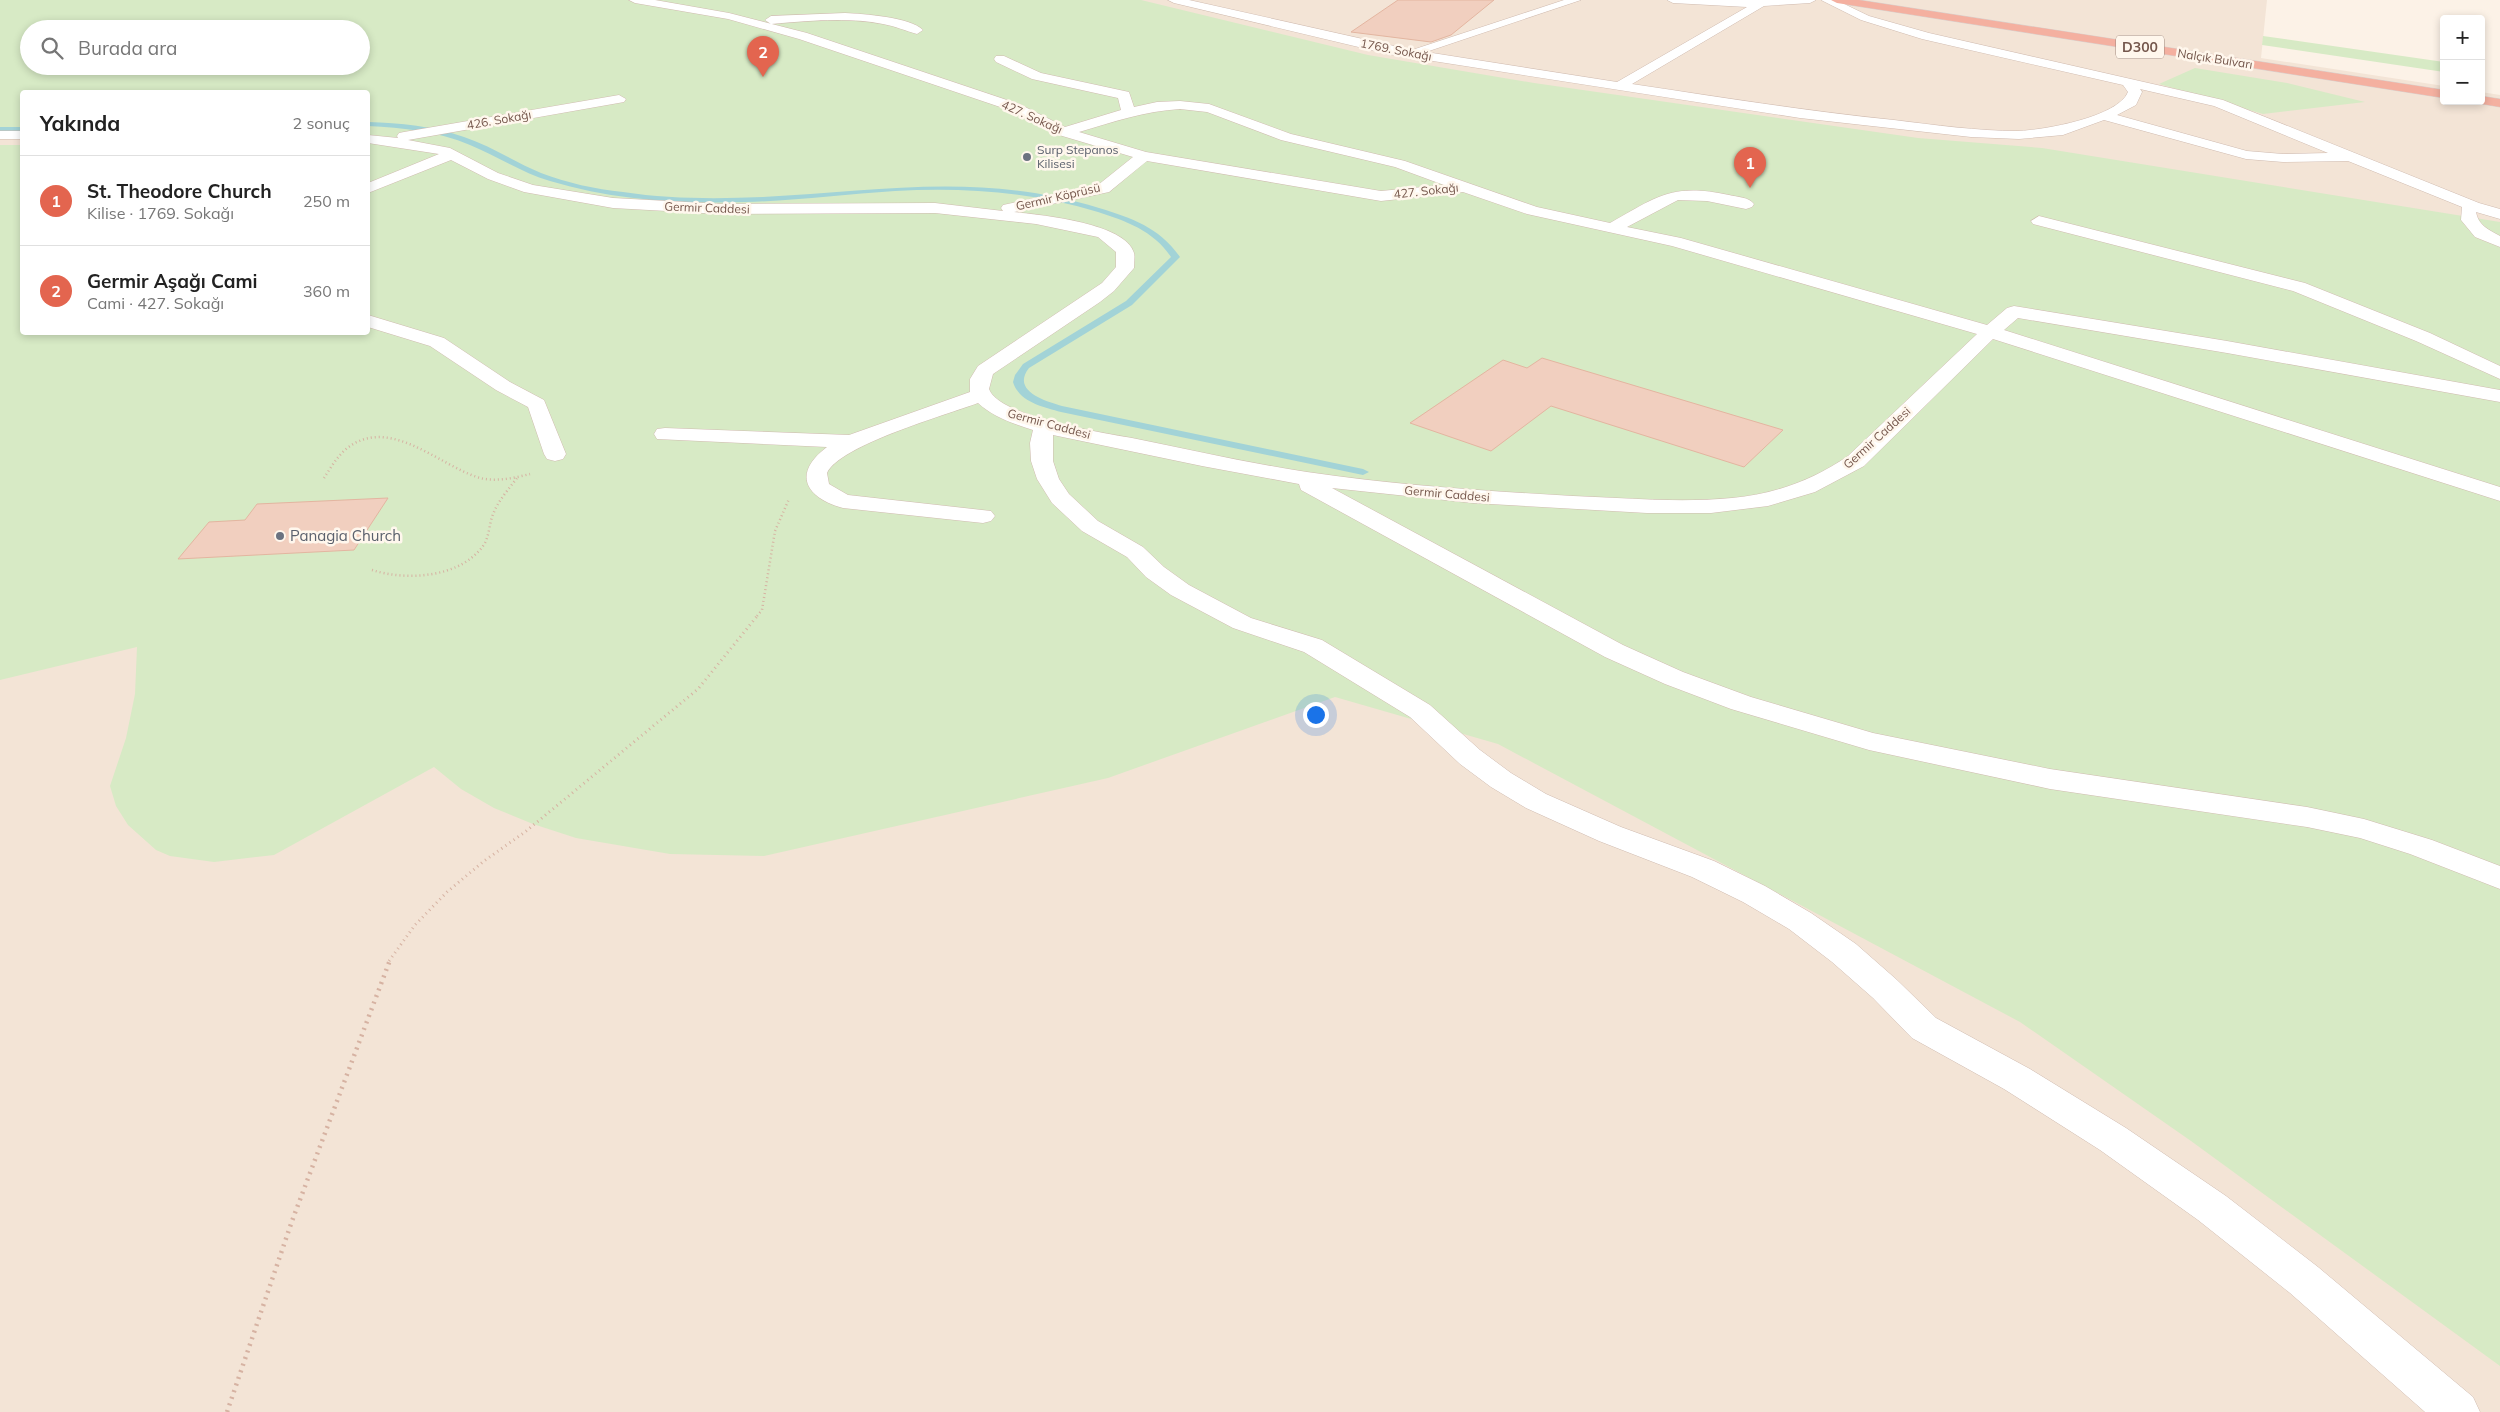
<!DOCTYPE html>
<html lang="tr">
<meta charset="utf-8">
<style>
:root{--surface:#fff;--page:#f2f2f2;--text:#222;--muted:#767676;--line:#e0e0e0;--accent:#e3654f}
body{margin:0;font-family:Mulish,sans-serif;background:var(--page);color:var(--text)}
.controls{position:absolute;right:15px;top:15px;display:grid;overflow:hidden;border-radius:5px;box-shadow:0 2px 8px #0003}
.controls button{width:45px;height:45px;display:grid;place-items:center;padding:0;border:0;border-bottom:1px solid var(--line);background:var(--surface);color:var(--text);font:25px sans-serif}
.you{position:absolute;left:1315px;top:714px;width:18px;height:18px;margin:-12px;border:4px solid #fff;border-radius:50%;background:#1a73e8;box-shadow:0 0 0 8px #1a73e833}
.badge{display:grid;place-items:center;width:32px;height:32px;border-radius:50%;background:var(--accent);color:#fff;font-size:16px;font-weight:700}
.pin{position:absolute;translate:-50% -41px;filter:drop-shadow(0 1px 2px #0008)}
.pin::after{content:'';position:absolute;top:26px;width:18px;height:15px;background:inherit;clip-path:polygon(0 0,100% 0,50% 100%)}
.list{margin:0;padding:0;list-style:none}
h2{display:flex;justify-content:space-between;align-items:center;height:65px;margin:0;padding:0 20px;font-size:21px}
h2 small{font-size:16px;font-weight:400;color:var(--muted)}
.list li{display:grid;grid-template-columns:32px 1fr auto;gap:15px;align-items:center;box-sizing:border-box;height:90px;padding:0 20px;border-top:1px solid var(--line)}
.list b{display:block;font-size:19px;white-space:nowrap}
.list p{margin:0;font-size:16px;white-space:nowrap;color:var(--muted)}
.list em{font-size:16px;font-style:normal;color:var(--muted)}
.icon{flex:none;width:28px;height:28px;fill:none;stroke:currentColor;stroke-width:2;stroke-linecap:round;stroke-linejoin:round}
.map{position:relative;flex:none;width:2500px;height:1412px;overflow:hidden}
.search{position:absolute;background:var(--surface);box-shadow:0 2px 8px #0003;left:20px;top:20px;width:350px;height:55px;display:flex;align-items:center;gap:12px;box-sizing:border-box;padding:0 18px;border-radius:28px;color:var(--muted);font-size:19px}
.panel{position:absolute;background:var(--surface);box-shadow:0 2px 8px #0003;left:20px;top:90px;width:350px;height:245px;border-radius:5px}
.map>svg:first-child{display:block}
.residential{fill:#f3e4d6;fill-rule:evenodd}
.green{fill:#d7eac5;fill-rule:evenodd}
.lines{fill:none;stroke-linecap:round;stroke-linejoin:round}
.stream{fill:#a2d3d7;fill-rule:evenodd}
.building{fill:#f1cfbf;stroke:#e3b5a0}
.street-casing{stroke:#d0bbb0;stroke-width:1}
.highway-casing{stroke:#d8d0cd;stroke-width:1}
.path-far2{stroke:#d6b2a2;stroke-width:2.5;stroke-dasharray:1 3;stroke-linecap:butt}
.path-far1{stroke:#d6b2a2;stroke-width:3;stroke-dasharray:1 4;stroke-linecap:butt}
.path{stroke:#d6b2a2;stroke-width:4.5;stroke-dasharray:2 5;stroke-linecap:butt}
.street{fill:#fff;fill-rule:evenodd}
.highway{fill:#f4b0a0;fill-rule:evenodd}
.worship-dot{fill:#6b7280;stroke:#fff7ed;stroke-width:2}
.labels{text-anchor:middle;stroke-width:5;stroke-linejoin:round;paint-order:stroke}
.far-street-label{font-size:12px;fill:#75574c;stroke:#fff7ed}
.far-worship-label{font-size:12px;fill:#5b616d;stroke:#fff7ed;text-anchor:start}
.shield{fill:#fff7ed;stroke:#9e877c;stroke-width:1}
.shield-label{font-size:14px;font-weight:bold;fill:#75574c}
.worship-label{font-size:15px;fill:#5b616d;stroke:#fff7ed;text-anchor:start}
</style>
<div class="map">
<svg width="2500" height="1412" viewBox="0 0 2500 1412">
<rect width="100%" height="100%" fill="#fcf2e7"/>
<path class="residential" d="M0,0h2267l-6,58 183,28v15h37v-9l19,3v1317h-2500zM29,29h332v37h-332zM22,92h346v240h-346z"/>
<path class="green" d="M0,0h1141l227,55 166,28 384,55 124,10 458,74v1144l-309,-225 -171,-119 -522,-278 -163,-47 -227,81 -344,78 -94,-2 -94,-16 -43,-14 -39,-16 -33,-19 -27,-22 -160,88 -60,7 -44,-6 -14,-6 -28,-25 -12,-19 -6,-20 16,-48 9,-44 2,-47 -137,33v-535h22v187h346v-240h-346v45l-22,-4zM29,29h332v37h-332z
M2263,36l181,26v10l-182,-27z
M2195,68l92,15 78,19 -102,12 -104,-30z"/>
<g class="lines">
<path class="stream" d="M368,122c32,1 65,4 96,15 27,9 51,25 77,36 26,10 54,16 82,19 46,7 93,7 140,5 119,-6 218,-25 336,11 33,10 61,20 81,49l-48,48 -103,63c-18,23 16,33 33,38l301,63 6,3 -6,3 -302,-63c-18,-5 -42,-10 -48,-30l2,-7 8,-11 103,-63 45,-44c-17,-26 -45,-36 -73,-45 -66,-20 -134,-25 -203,-21 -50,3 -100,10 -150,11 -66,2 -132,-2 -195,-21 -28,-8 -53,-25 -80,-36 -32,-14 -67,-17 -102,-19z
M0,127h22v4h-22z"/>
</g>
<path class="building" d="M1398,0h96l-43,35 -20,7 -80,-10z
M1542,358l241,72 -39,37 -193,-61 -60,45 -81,-28 93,-63 24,8z
M388,498l-34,52 -176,9 31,-37 36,-2 12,-16z"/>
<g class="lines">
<g class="street-casing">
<path id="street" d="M629,0h26l74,13 78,20 212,71 46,23 56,-17 -3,-12 -86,-19 -36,-17 -2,-3 2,-3h8l37,17 88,19 5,15 23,-5 23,-1 29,3 82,30 114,27 132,46 73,16c48,-27 62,-40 119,-28 8,2 20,2 25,9l-2,3 -6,2 -39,-8 -29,-1 -51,27 54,11 306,87 20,-17 7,-2 213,35 273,49v12l-273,-49 -209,-35 -14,12 496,157v14l-507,-162 -129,127 -49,26 -47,14 -57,7h-64l-174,-10 -141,-15 291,157 60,27 68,25 122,36 177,36 257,38 57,12 68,21 68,26v23l-90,-35 -50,-16 -53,-11 -257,-38 -181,-39 -138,-41 -66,-25 -60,-27 -304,-167 -2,-6 -97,-18 -149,-31v26l6,18 10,15 29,27 45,26 21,20 25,18 62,33 71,22 108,65 50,45 31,23 35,21 75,33 93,34 51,25 46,27 45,31 41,36 39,38 94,51 96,59 100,68 92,71 155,130 7,15h-55l-135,-119 -92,-73 -98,-70 -96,-61 -92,-51 -39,-40 -41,-36 -43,-33 -46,-27 -51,-25 -93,-36 -73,-33 -35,-21 -31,-23 -50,-47 -106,-65 -71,-24 -62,-33 -25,-18 -19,-20 -45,-26 -30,-28 -15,-24 -6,-18 -1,-18 3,-13c-19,-6 -40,-13 -55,-27 -32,12 -138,42 -151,70l2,11 19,11 143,16 4,5 -4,5 -8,2 -140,-15c-38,-10 -51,-35 -16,-61l-170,-8 -3,-5 3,-5 8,-1 184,7 121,-43v-13l8,-13 124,-83 14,-16v-15l-18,-15 -62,-13 -101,-11 -214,1 -108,-6 -89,-16 -36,-13 -37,-19 -83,33v-10l71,-29 -71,-11v-8l30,3 -1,-2 2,-3 5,-1 215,-37 7,4 -2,3 -216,38 42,8 48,25 35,12 80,13 108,6 214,-1 68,8 -2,-3 2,-3 95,-20 35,-28 -74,-22 -50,-25 -210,-71 -71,-20 -93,-16zM1180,109l27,3 74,28 114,27 49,18 -63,6 -235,-39 -67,-20c34,-10 66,-21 101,-23zM1147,161l234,40 82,-9 64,22 145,32 305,88 -129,122c-35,24 -73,38 -116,42 -53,5 -106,0 -159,-2 -89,-5 -178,-11 -266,-24 -59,-9 -116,-22 -175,-34 -28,-5 -133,-21 -143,-49l4,-15 107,-72 14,-11 20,-23c0,-5 1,-11 0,-15 -8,-30 -93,-38 -120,-41l95,-20z
M1168,0h21l223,50 152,-50h17l-155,52 191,30 130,-75 -74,-4 -6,-3h149l-6,3 -46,3 -132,78c87,13 174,27 262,36 41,5 83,11 124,11 26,-1 100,-14 110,-39l-5,-7 -201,-46 -61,-19 -40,-20h15l33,16 60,17 294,67 256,103 21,6v10l-24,-7c2,13 13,18 24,24v11l-25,-10 -14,-17 1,-13 -114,-46 -65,1 -37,-3 -142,-39 -41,15 -44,4 -48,-2 -171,-19 -412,-64 -214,-51zM2140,89l74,17 114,47 -45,1 -36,-3 -130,-36 19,-10 6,-13z
M845,13c19,1 65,4 78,17l-6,4c-11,-3 -22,-8 -34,-10 -36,-7 -75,-3 -112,0l-6,-4 6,-4z
M0,131h22v8h-22z
M2039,216l266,67 125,50 70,33v13l-84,-38 -123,-50 -260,-67 -2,-3z
M368,315l76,23 66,44 34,18 22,54 -3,5 -8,2 -8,-2 -3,-5 -16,-47 -32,-17 -66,-44 -62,-19z"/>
</g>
<g class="highway-casing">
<path id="highway" d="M1831,0h28l585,90v8l-607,-95z
M2481,96l19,3v8l-24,-4 -1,-2h6z"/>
</g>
<path class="path-far2" d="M324,478c6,-9 12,-20 21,-28 43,-37 94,16 135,28 17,4 34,0 50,-4
M372,570c34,11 88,8 111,-24 6,-8 6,-20 9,-29 5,-15 16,-27 25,-39
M757,616l5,-6 13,-79 14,-32"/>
<path class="path-far1" d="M389,961l26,-36 32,-33 37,-31 41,-29 173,-143 60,-74"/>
<path class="path" d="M227,1412l65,-191 98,-261"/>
<use href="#street" class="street"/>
<use href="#highway" class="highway"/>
</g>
<g class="worship-dot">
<circle cx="1027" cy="157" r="5"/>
<circle cx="280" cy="536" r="5"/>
</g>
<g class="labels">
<g class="far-street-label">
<text transform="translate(1396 50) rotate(11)" y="4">1769. Sokağı</text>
<text transform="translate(2215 59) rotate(9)" y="4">Nalçık Bulvarı</text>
<text transform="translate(1032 117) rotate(24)" y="4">427. Sokağı</text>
<text transform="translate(499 120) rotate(-10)" y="4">426. Sokağı</text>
<text transform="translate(1426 191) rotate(-6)" y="4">427. Sokağı</text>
<text transform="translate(1058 197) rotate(-13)" y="4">Germir Köprüsü</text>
<text transform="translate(707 208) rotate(2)" y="4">Germir Caddesi</text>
<text transform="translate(1049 424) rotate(15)" y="4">Germir Caddesi</text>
<text transform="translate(1877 438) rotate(-42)" y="4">Germir Caddesi</text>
<text transform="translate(1447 494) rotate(5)" y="4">Germir Caddesi</text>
</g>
<g class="far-worship-label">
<text x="1037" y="154">Surp Stepanos<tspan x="1037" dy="14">Kilisesi</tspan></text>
</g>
<rect class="shield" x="2116" y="35.5" width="48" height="23" rx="4"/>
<g class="shield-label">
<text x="2140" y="52">D300</text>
</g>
<g class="worship-label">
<text x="290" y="541">Panagia Church</text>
</g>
</g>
</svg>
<div class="controls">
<button>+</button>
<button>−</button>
</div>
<div class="you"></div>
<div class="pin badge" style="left:1750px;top:188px">1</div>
<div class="pin badge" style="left:763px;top:77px">2</div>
<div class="search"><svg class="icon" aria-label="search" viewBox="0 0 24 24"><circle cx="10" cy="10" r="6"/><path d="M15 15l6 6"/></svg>Burada ara</div>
<section class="panel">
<h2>Yakında<small>2 sonuç</small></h2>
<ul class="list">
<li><span class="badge">1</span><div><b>St. Theodore Church</b><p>Kilise · 1769. Sokağı</p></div><em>250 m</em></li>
<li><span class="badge">2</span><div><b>Germir Aşağı Cami</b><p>Cami · 427. Sokağı</p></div><em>360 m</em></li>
</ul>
</section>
</div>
